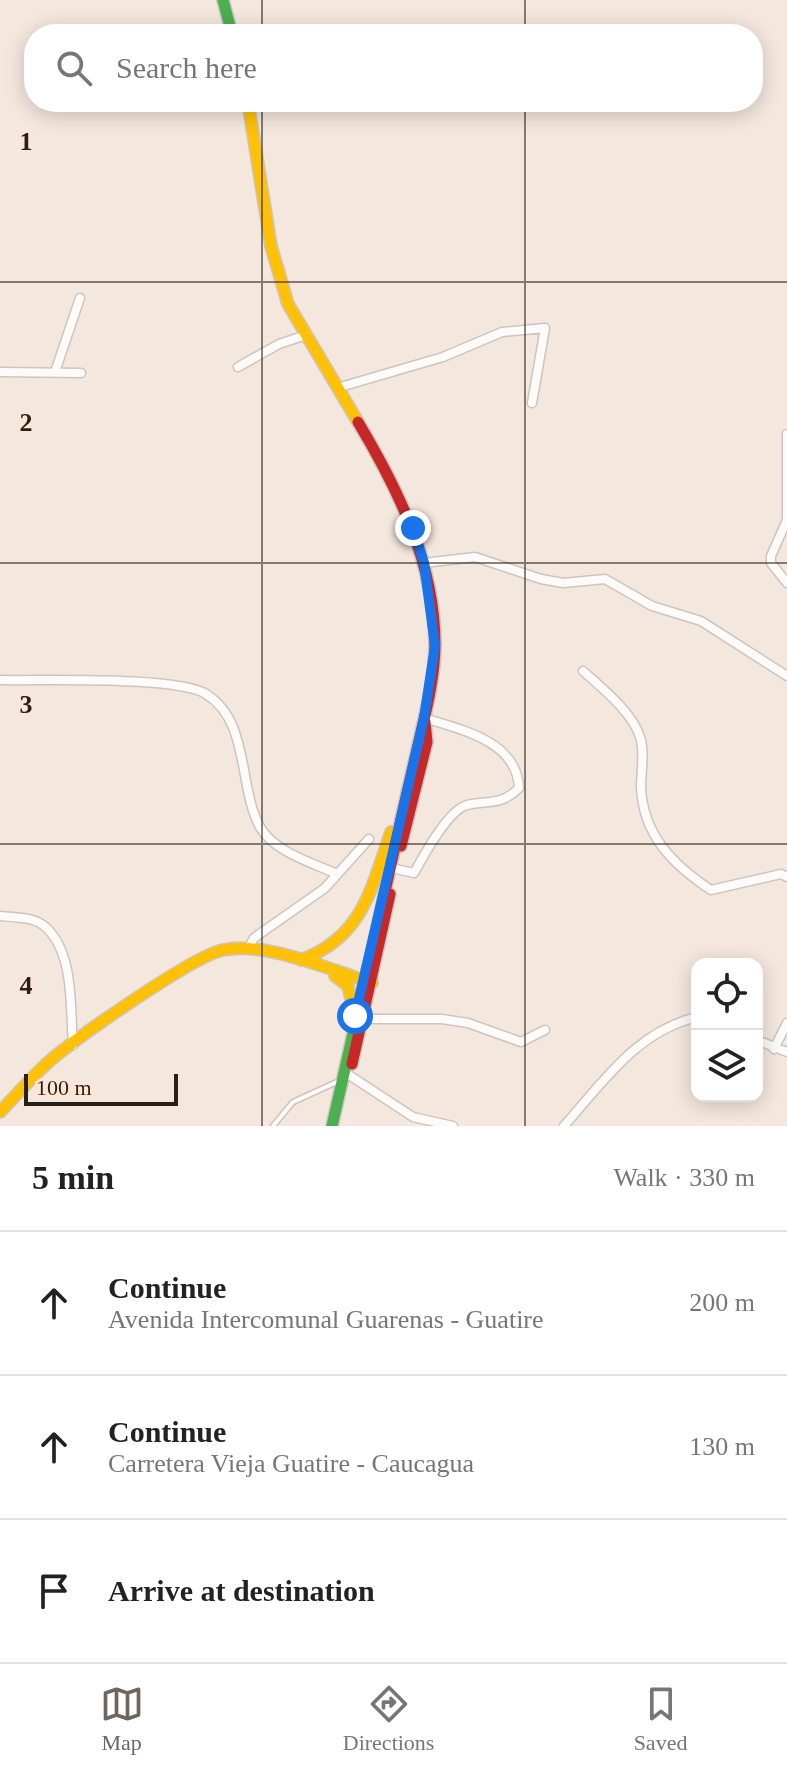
<!DOCTYPE html>
<meta charset="utf-8">
<style>
:root{--surface:#fff;--page:#f6f6f6;--text:#222;--muted:#767676;--line:#e0e0e0;--accent:#6f655e}
body{margin:0;font-family:Georgia,serif;background:var(--page);color:var(--text)}
.controls{position:absolute;right:24px;bottom:24px;display:grid;overflow:hidden;border-radius:16px;box-shadow:0 4px 20px #0003}
.controls button{width:72px;height:72px;display:grid;place-items:center;padding:0;border:0;border-bottom:2px solid var(--line);background:var(--surface);color:var(--text);font:40px sans-serif}
.scale{position:absolute;left:24px;bottom:20px;width:154px;box-sizing:border-box;padding-left:8px;border:4px solid #281f19;border-top:0;font-size:22px;line-height:28px;white-space:nowrap;color:#281f19;-webkit-text-stroke:6px #fde6d5;paint-order:stroke}
.stop{position:absolute;width:24px;height:24px;margin:-18px;border:6px solid #1a73e8;border-radius:50%;background:#fff}
.stop.end{background:#1a73e8;border-color:#fff;box-shadow:0 2px 8px #0008}
.list{margin:0;padding:0;list-style:none}
h2{display:flex;justify-content:space-between;align-items:center;height:104px;margin:0;padding:0 32px;font-size:34px}
h2 small{font-size:26px;font-weight:400;color:var(--muted)}
.list li{display:grid;grid-template-columns:52px 1fr auto;gap:24px;align-items:center;box-sizing:border-box;height:144px;padding:0 32px;border-top:2px solid var(--line)}
.list b{display:block;font-size:30px;white-space:nowrap}
.list p{margin:0;font-size:26px;white-space:nowrap;color:var(--muted)}
.list em{font-size:26px;font-style:normal;color:var(--muted)}
.icon{flex:none;width:44px;height:44px;fill:none;stroke:currentColor;stroke-width:2;stroke-linecap:round;stroke-linejoin:round}
.map{position:relative;flex:none;width:787px;height:1126px;overflow:hidden}
.search{position:absolute;background:var(--surface);box-shadow:0 4px 20px #0003;left:24px;right:24px;top:24px;height:88px;display:flex;align-items:center;gap:20px;box-sizing:border-box;padding:0 28px;border-radius:32px;color:var(--muted);font-size:30px}
.sheet{height:536px;background:var(--surface)}
nav{display:flex;justify-content:space-around;align-items:center;box-sizing:border-box;height:112px;border-top:2px solid var(--line);background:var(--surface);font-size:22px;color:var(--muted)}
nav a{display:grid;justify-items:center;gap:4px}
nav .on{color:var(--accent)}
.map>svg:first-child{display:block}
.lines{fill:none;stroke-linecap:round;stroke-linejoin:round}
.lane-casing{stroke:#cec4be;stroke-width:7}
.street-casing{stroke:#cec4be;stroke-width:11}
.fast-casing{stroke:#cec4be;stroke-width:14}
.slow-casing{stroke:#cec4be;stroke-width:14}
.jam-casing{stroke:#cec4be;stroke-width:14}
.lane{stroke:#fdfbfa;stroke-width:4}
.street{stroke:#fdfbfa;stroke-width:8}
.fast{stroke:#4caf50;stroke-width:11}
.slow{stroke:#ffc107;stroke-width:11}
.jam{stroke:#c62828;stroke-width:11}
.route{stroke:#1a73e8;stroke-width:10}
.grid{fill:none;stroke:#281f19;stroke-width:2;stroke-opacity:0.55}
.grid-label{font-size:26px;text-anchor:middle;font-weight:bold;fill:#281f19;stroke:#fde6d5;stroke-width:6;stroke-linejoin:round;paint-order:stroke}
</style>
<div class="map">
<svg width="787" height="1126" viewBox="0 0 787 1126">
<rect width="100%" height="100%" fill="#f4e7de"/>
<g class="lines">
<g class="lane-casing">
<path id="lane" d="M273,1126l20,-24 46,-21"/>
</g>
<g class="street-casing">
<path id="street" d="M238,367l41,-23 27,-9
M0,372l81,1
M55,372l25,-74
M337,388l106,-31 59,-25 43,-4 -13,75
M787,434v86l-16,36v7l16,20
M424,563l51,-6 66,22 22,4 42,-4 47,27 49,15 86,55
M583,671c18,16 50,42 57,66 5,14 1,35 1,50 2,48 32,78 70,103l70,-16 6,3
M0,680c41,1 177,-4 206,14 44,27 32,93 54,133 14,25 53,36 77,47
M396,869l18,4c10,-18 34,-63 53,-68 22,-5 34,1 52,-17 -2,-47 -57,-58 -95,-70
M0,916c13,1 32,1 43,9 32,25 27,84 30,120
M248,949l6,-11 71,-50 44,-49
M363,1019h79l26,4 53,19 24,-12
M757,1040l30,12
M774,1049l13,-26
M349,1075l64,42 40,9
M564,1126c39,-44 73,-95 133,-109"/>
</g>
<g class="fast-casing">
<path id="fast" d="M223,0l9,34
M332,1126l43,-189"/>
</g>
<g class="slow-casing">
<path id="slow" d="M248,102l23,144 17,58 70,118
M301,960c62,-23 70,-71 90,-128
M335,976l13,10 6,26
M0,1112c17,-17 33,-37 52,-53 26,-22 141,-103 171,-109 42,-9 108,20 149,33"/>
</g>
<g class="jam-casing">
<path id="jam" d="M358,422c40,67 77,142 77,222 0,38 -12,78 -20,115 -14,59 -27,119 -40,178
M401,846l26,-104 -2,-20
M352,1064l38,-170"/>
</g>
<use href="#lane" class="lane"/>
<use href="#street" class="street"/>
<use href="#fast" class="fast"/>
<use href="#slow" class="slow"/>
<use href="#jam" class="jam"/>
</g>
<g class="lines">
<path class="route" d="M355,1016l69,-298 11,-72 -11,-83 -11,-35"/>
</g>
<path class="grid" d="M262,0v34M525,0v34M262,102v1024M525,102v1024M0,282h787M0,563h787M0,844h787"/>
<g class="grid-label">
<text x="26" y="150">1</text>
<text x="26" y="431">2</text>
<text x="26" y="713">3</text>
<text x="26" y="994">4</text>
</g>
</svg>
<div class="controls">
<button><svg class="icon" aria-label="locate" viewBox="0 0 24 24"><circle cx="12" cy="12" r="6"/><path d="M12 2v4M12 18v4M2 12h4M18 12h4"/></svg></button>
<button><svg class="icon" aria-label="layers" viewBox="0 0 24 24"><path d="M12 4l9 5-9 5-9-5zM3 14l9 5 9-5"/></svg></button>
</div>
<div class="scale">100 m</div>
<div class="stop" style="left:355px;top:1016px"></div>
<div class="stop end" style="left:413px;top:528px"></div>
<div class="search"><svg class="icon" aria-label="search" viewBox="0 0 24 24"><circle cx="10" cy="10" r="6"/><path d="M15 15l6 6"/></svg>Search here</div>
</div>
<section class="sheet">
<h2>5 min<small>Walk · 330 m</small></h2>
<ul class="list">
<li><svg class="icon" aria-label="ahead" viewBox="0 0 24 24"><path d="M12 20V5M6 11l6-6 6 6"/></svg><div><b>Continue</b><p>Avenida Intercomunal Guarenas - Guatire</p></div><em>200 m</em></li>
<li><svg class="icon" aria-label="ahead" viewBox="0 0 24 24"><path d="M12 20V5M6 11l6-6 6 6"/></svg><div><b>Continue</b><p>Carretera Vieja Guatire - Caucagua</p></div><em>130 m</em></li>
<li><svg class="icon" aria-label="arrive" viewBox="0 0 24 24"><path d="M6 21V4h12l-3 4 3 4H6"/></svg><div><b>Arrive at destination</b></div></li>
</ul>
</section>
<nav>
<a class="on"><svg class="icon" aria-label="map" viewBox="0 0 24 24"><path d="M3 6l6-2 6 2 6-2v14l-6 2-6-2-6 2zM9 4v14M15 6v14"/></svg>Map</a>
<a><svg class="icon" aria-label="directions" viewBox="0 0 24 24"><path d="M12 3l9 9-9 9-9-9zM9 14v-3h6M13 9l2 2-2 2"/></svg>Directions</a>
<a><svg class="icon" aria-label="saved" viewBox="0 0 24 24"><path d="M7 4h10v16l-5-4-5 4z"/></svg>Saved</a>
</nav>
